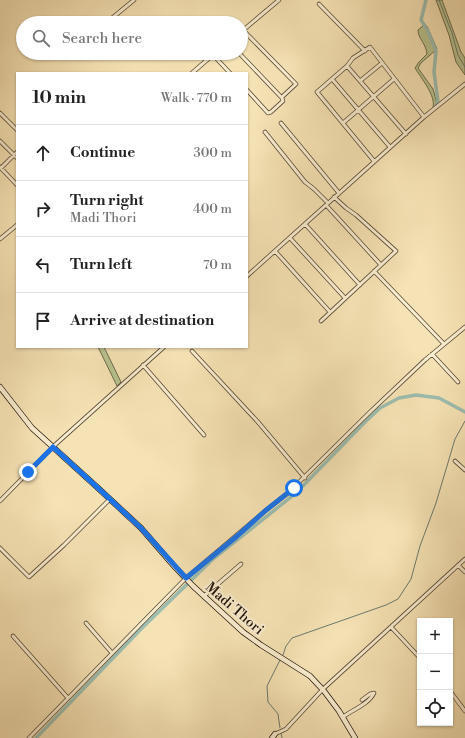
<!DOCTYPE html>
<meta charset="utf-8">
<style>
:root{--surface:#fff;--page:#f6f6f6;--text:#222;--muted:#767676;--line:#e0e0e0}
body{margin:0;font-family:"Libre Bodoni",serif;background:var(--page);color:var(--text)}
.controls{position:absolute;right:12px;bottom:12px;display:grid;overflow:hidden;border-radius:0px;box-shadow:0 1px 3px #0004}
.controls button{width:36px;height:36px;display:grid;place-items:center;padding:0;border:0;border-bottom:1px solid var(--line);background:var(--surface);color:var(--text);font:20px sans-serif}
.stop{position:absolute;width:12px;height:12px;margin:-9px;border:3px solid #1a73e8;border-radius:50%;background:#fff}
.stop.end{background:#1a73e8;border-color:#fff;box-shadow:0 1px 4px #0008}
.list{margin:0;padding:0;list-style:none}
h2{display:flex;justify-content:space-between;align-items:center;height:52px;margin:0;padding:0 16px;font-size:17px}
h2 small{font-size:13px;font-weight:400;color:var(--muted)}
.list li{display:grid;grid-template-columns:26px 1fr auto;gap:12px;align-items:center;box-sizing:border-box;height:56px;padding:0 16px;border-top:1px solid var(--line)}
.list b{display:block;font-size:15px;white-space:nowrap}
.list p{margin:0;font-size:13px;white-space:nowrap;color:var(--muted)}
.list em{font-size:13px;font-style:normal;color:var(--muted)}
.icon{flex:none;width:22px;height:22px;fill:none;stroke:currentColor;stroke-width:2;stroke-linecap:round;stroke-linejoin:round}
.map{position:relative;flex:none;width:465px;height:738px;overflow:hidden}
.search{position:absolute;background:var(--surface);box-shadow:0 1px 3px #0004;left:16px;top:16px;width:232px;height:44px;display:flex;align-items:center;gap:10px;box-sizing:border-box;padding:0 14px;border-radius:22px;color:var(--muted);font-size:15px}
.panel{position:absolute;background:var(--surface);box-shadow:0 1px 3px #0004;left:16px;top:72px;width:232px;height:276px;border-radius:0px}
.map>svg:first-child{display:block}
.green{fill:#b9c490;stroke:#6d6c4e}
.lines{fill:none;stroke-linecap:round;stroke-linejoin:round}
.stream{stroke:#6b7a6e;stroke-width:1}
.canal{stroke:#9dbeb0;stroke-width:3.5}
.street-casing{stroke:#564836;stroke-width:4.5}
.secondary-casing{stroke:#21140b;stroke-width:6}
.street{stroke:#f9edcf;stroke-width:3}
.secondary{stroke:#f9edcf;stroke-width:4.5}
.route{stroke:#1a73e8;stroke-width:5}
.labels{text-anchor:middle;stroke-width:4;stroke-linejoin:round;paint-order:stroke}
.street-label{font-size:14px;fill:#21140b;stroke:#f9edcf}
</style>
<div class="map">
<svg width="465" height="738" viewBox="0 0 465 738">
<rect width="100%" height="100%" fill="#f6e3b5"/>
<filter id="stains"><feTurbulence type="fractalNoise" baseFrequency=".005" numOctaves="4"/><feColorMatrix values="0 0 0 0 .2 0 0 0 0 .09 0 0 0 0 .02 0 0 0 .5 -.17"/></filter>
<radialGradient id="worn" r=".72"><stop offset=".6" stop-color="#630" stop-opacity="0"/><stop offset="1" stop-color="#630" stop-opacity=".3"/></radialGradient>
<path class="green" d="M436,0h6l19,52 4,6v17l-9,-13 -7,-27z
M424,25l3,1 10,23 -16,14 -3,5 15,21 4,15 -4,3c3,-11 -12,-29 -18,-39l4,-6 8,-8c-1,-11 -9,-15 -9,-24z
M98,347h6l17,35 -4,4z"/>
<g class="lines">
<path class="stream" d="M439,0l13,33 6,22 7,12
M283,655l3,-9 6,-8 94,-33 12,-6 2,-3 11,-17 9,-33 16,-43 19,-64 10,-18
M280,728l-2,-14 -10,-12 -1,-16 13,-26
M281,733l1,5"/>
<path class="canal" d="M426,0l-5,20 6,9 9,22 -2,21 4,30 -3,5
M36,738l105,-109 71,-69 84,-67 67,-69 17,-16 19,-10 17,-3 23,3 26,14"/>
<g class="street-casing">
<path id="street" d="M319,4l46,47
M106,23l28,-23
M243,30l53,54 -14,13
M241,32l38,-32
M239,53l43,45 1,3 -12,11 -3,1 -21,-23
M213,55l17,18
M347,66l59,68
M192,73l23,-20
M332,79l58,68
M360,81l22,-18
M0,113l17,17
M281,123l58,70
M343,123l51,-44
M265,132l40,50 9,7 14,14
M0,141l17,17
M374,161l-57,-69 30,-26 6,-8 17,-11 54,70
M0,167l17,18
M1,168l16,-16
M326,205l55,60
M305,224l55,61
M290,238l55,60
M0,239l17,-14
M275,251l55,61
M374,271l70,73
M247,276l177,-159 41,-33
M321,321l75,-70 -40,-36 -10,-7 -12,-11
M192,351l66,71 47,56
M432,354l26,28
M143,365l61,70
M455,461l10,9
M0,501l56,-57 108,-97
M0,548l29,29 35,-32 46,-46
M458,565l7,7
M204,596l37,-32
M86,623l26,30
M391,627l29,31
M13,636l55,62
M450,691l15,20
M343,717c9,-7 26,-13 31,-24l-4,1 -8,6
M275,734l11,-5 37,-40 142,-130
M29,738l157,-160 79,-67 23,-18 82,-81 55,-52 40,-33"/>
</g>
<g class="secondary-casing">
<path id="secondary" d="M0,387l32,41 66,60 43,40 33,38 19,20 50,46 18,13 49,31 14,15 15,20 16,27
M272,738l3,-4"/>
</g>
<use href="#street" class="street"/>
<use href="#secondary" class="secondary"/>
</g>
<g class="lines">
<path class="route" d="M28,472l25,-25 45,41 43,40 45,50 50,-41 29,-26 29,-23"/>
</g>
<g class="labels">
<g class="street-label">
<text transform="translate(235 608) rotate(41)" y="5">Madi Thori</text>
</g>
</g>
<rect width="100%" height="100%" filter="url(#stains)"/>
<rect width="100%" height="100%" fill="url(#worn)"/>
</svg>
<div class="controls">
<button>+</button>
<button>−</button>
<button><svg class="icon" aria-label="locate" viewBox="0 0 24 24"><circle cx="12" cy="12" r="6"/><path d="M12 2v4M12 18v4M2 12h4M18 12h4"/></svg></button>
</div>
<div class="stop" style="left:294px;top:488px"></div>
<div class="stop end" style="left:28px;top:472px"></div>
<div class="search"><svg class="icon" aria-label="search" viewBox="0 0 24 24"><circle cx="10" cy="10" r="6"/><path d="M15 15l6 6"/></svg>Search here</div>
<section class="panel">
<h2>10 min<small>Walk · 770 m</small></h2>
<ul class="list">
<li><svg class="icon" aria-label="ahead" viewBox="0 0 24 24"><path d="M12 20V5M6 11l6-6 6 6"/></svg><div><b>Continue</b></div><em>300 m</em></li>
<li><svg class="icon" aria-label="right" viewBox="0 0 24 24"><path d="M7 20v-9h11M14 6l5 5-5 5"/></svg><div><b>Turn right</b><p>Madi Thori</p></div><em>400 m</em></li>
<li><svg class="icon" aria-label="left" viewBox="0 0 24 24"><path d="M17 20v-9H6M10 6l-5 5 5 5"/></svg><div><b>Turn left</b></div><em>70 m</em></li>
<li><svg class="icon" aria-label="arrive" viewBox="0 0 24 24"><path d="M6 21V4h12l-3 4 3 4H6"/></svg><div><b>Arrive at destination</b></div></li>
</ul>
</section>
</div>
